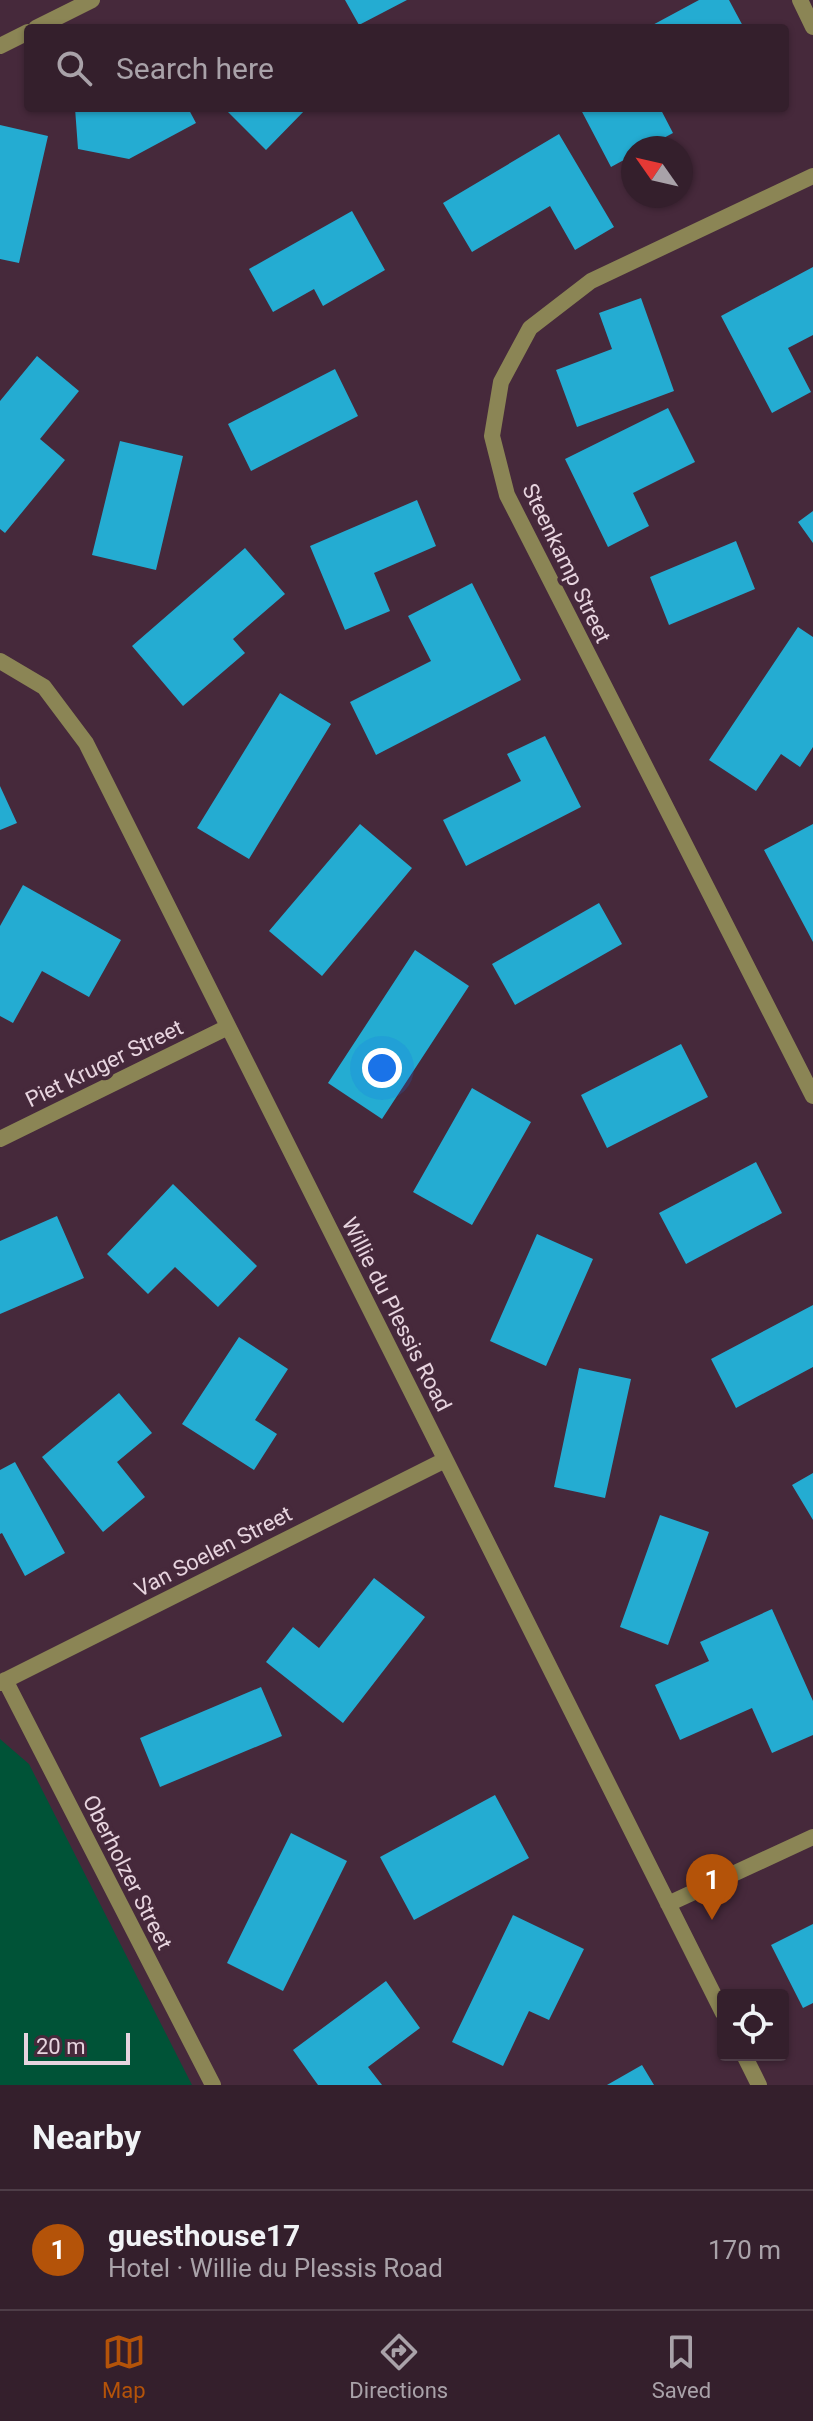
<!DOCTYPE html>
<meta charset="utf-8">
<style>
:root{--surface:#341f2c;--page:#3c2734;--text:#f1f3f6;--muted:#a9a2a9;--line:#4e3d48;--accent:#b45309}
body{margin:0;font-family:Roboto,sans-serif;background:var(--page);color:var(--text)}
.controls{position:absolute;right:24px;bottom:24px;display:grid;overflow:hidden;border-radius:8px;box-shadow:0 2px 6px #0004}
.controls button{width:72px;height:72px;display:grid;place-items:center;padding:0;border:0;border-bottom:2px solid var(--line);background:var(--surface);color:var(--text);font:40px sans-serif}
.compass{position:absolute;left:621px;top:136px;width:72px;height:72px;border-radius:50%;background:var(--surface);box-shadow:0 2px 6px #0004;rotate:304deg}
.scale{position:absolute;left:24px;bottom:20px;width:106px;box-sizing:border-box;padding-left:8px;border:4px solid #e7d4df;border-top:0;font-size:22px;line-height:28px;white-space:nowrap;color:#e7d4df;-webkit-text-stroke:6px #46293b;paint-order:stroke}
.you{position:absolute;left:382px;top:1068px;width:28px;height:28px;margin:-20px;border:6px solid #fff;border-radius:50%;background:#1a73e8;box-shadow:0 0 0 12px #1a73e833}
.badge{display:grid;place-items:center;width:52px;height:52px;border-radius:50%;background:var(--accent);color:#fff;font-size:26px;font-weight:700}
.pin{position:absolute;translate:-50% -66px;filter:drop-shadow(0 2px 4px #0008)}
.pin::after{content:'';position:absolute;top:42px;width:28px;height:24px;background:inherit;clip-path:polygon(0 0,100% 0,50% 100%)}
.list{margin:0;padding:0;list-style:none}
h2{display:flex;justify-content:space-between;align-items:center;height:104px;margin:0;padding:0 32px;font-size:34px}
h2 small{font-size:26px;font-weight:400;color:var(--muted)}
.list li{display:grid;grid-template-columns:52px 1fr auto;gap:24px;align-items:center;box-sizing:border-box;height:120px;padding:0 32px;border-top:2px solid var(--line)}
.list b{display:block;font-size:30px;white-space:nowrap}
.list p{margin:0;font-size:26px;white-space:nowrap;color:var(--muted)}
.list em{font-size:26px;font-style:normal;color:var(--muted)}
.icon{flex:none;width:44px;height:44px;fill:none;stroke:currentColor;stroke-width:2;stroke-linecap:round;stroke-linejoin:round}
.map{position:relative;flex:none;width:813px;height:2085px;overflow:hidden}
.search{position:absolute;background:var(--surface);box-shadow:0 2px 6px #0004;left:24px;right:24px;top:24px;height:88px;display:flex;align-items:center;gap:20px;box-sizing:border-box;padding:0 28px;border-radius:8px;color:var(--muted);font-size:30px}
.sheet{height:224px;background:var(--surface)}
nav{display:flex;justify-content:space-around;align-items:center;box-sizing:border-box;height:112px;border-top:2px solid var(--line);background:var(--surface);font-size:22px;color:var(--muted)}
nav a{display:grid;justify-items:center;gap:4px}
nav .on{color:var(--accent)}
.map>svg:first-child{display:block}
.green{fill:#005337}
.building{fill:#24acd2}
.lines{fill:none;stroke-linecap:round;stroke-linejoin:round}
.street{stroke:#8b8555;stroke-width:16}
.labels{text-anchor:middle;stroke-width:8;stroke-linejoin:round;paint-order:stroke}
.street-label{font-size:22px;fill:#e7d4df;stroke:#46293b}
</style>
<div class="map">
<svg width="813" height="2085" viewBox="0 0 813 2085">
<rect width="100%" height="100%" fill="#46293b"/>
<path class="green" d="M0,1739l29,25 163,321h-192z"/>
<path class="building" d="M345,0h62l-48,25z
M699,0h30l15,28h-97z
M75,108h113l8,15 -67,36 -51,-10z
M224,108h83l-41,42z
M580,108h80l13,25 -28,15h-12v7l-22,12z
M0,125l48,11 -29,127 -19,-4z
M559,134l55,93 -39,23 -25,-44 -78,46 -29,-49z
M352,211l33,59 -62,36 -9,-17 -41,23 -24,-43z
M813,267v68l-25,13 23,44 -39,21 -51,-97z
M641,298l33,93 -97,36 -21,-57 56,-21 -13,-36z
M37,356l42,35 -39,48 25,21 -60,73 -5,-4v-128z
M335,369l23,47 -107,55 -23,-47z
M668,408l27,54 -62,31 16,33 -41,21 -43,-88z
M120,441l63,15 -27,114 -64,-15z
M417,500l19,46 -62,27 16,38 -45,19 -35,-84z
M813,511v32l-15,-21z
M736,541l19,48 -86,36 -19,-48z
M245,548l40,46 -52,45 12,14 -62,53 -51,-60z
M472,583l49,97 -145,75 -26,-53 81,-41 -23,-45z
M798,627l15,10v110l-13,20 -19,-13 -25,37 -47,-31z
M280,693l51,31 -82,135 -52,-31z
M545,736l36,71 -115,59 -23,-46 78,-39 -14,-27z
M0,786l17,37 -17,7z
M360,824l52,44 -90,108 -53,-45z
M813,824v118l-49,-92z
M23,885l98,55 -32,57 -47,-26 -29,52 -13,-7v-90z
M599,903l23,41 -107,61 -23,-41z
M415,950l54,36 -87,133 -54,-36z
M681,1044l27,53 -101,51 -26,-53z
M472,1088l59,34 -59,103 -59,-33z
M756,1162l26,51 -96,51 -27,-51z
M173,1184l84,82 -39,41 -43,-40 -27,27 -41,-40z
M57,1216l27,62 -84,36v-73z
M537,1234l56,25 -47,107 -56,-25z
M813,1305v62l-77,41 -25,-49z
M239,1337l49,32 -33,51 22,14 -23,36 -72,-46z
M579,1368l52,11 -26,119 -51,-11z
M119,1393l33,40 -35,29 28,35 -42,35 -61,-75z
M15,1462l50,91 -40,23 -23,-43 -2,1v-64z
M813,1473v47l-21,-35z
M660,1515l49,17 -41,113 -48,-18z
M374,1578l51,39 -82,106 -77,-61 27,-35 26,21z
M772,1609l41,92v34l-41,18 -20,-45 -72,32 -25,-55 54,-24 -9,-19z
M261,1687l21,49 -122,51 -20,-49z
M495,1795l34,63 -115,62 -34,-63z
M291,1833l56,28 -64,130 -56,-28z
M513,1915l71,34 -35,71 -20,-9 -26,55 -51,-24z
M813,1924v79l-10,5 -32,-63z
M386,1981l34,47 -52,39 14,18h-64l-25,-35z
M642,2065l12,20h-47z"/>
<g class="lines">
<path class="street" d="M800,0l13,27
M36,28l56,-28
M0,46l28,-14
M813,176l-222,105 -61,47 -29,54 -9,54 15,59 306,601
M0,661l44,26 42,56 637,1270
M0,1139l228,-112
M5,1680l208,405
M0,1683l445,-223
M668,1904l145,-67
M744,2055l15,30"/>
</g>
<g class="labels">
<g class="street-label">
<text transform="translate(567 563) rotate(64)" y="8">Steenkamp Street</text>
<text transform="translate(104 1063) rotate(-26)" y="8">Piet Kruger Street</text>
<text transform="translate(397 1314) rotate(63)" y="8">Willie du Plessis Road</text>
<text transform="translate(213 1551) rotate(-27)" y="8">Van Soelen Street</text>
<text transform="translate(128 1872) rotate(63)" y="8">Oberholzer Street</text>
</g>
</g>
</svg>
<div class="controls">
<button><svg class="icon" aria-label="locate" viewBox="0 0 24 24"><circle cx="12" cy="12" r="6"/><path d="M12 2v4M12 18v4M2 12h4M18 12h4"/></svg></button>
</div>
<svg class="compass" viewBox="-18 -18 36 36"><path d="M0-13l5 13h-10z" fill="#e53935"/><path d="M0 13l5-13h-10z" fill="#a9a2a9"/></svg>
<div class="scale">20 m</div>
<div class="you"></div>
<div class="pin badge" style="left:712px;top:1920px">1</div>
<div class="search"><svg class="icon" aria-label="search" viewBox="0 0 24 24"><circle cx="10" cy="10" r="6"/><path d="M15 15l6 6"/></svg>Search here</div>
</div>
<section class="sheet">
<h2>Nearby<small></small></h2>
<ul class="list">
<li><span class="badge">1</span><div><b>guesthouse17</b><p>Hotel · Willie du Plessis Road</p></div><em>170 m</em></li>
</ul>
</section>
<nav>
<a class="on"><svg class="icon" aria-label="map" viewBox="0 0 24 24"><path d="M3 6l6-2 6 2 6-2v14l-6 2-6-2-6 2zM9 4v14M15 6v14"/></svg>Map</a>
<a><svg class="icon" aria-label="directions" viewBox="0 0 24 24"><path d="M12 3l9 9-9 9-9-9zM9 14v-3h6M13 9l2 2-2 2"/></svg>Directions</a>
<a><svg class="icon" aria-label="saved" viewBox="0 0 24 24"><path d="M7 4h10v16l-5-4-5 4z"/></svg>Saved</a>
</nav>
